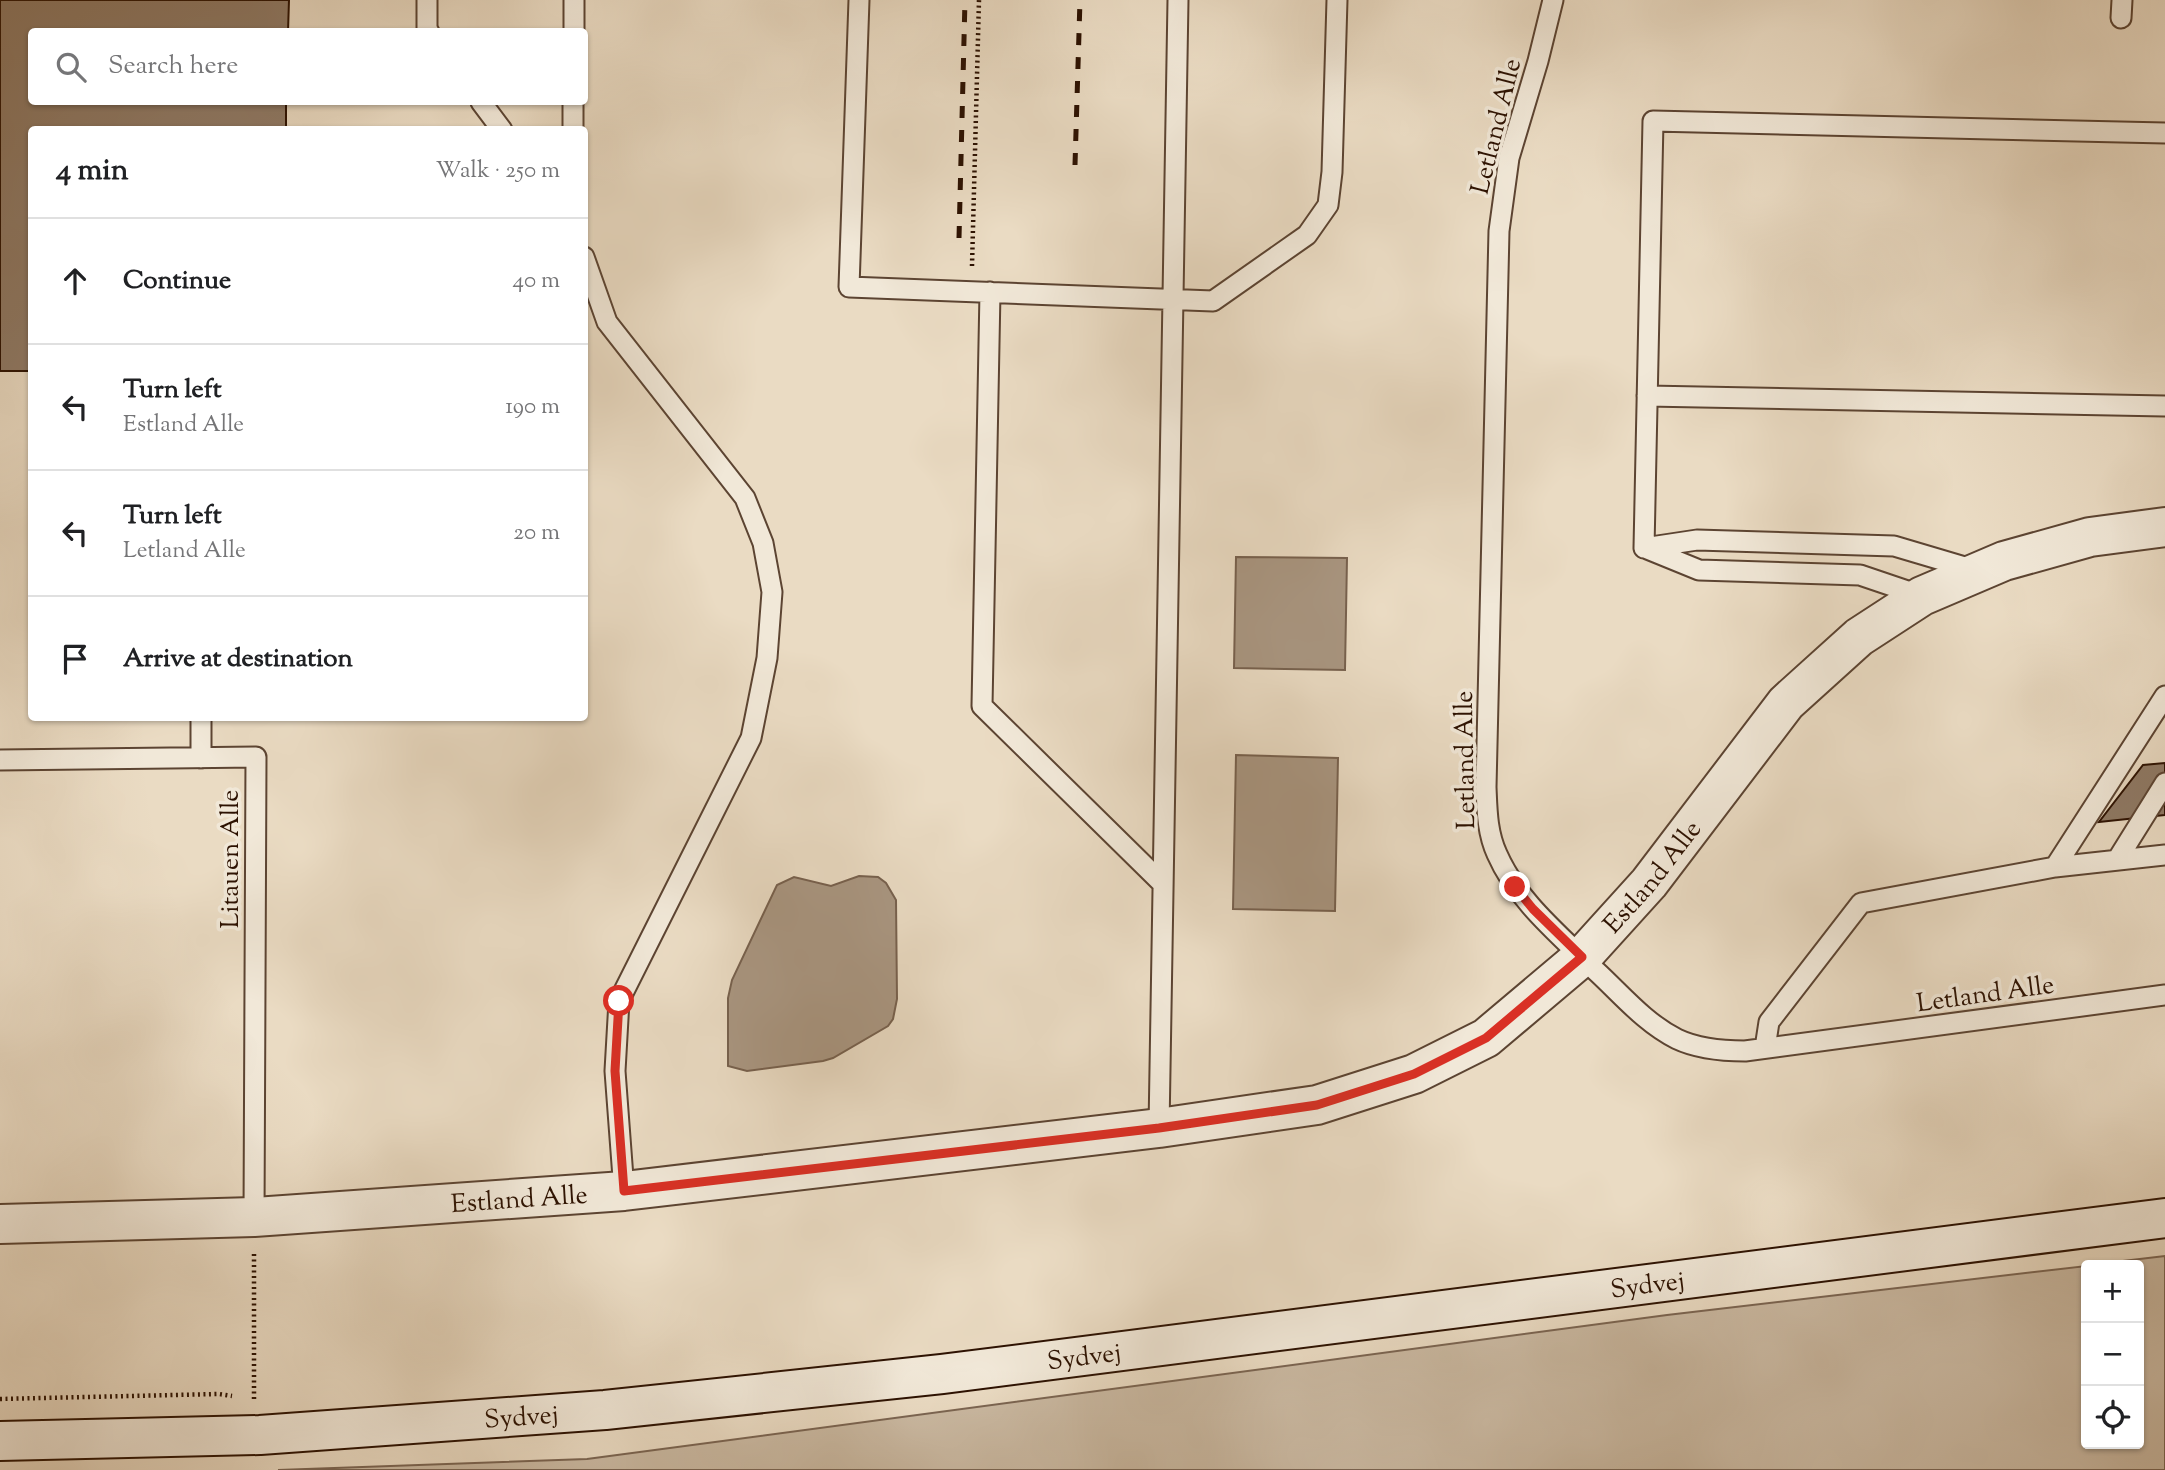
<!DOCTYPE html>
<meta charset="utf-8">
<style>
:root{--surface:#fff;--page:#f6f6f6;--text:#202124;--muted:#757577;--line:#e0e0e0}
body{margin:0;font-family:"Sorts Mill Goudy",serif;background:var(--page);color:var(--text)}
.controls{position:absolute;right:21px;bottom:21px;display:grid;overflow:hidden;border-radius:7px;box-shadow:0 2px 5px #0004}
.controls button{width:63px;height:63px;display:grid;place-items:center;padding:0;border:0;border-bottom:2px solid var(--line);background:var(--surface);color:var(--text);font:35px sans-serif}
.stop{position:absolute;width:21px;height:21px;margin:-16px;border:5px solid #d93025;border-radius:50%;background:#fff}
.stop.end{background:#d93025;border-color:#fff;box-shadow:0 2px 7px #0008}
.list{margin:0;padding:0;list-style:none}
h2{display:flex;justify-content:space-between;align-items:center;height:91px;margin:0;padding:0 28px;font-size:30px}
h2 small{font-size:23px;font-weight:400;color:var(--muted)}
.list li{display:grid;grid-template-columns:46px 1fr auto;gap:21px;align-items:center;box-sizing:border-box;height:126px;padding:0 28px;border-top:2px solid var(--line)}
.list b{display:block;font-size:26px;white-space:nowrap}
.list p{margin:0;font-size:23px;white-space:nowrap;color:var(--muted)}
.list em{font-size:23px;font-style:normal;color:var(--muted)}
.icon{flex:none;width:38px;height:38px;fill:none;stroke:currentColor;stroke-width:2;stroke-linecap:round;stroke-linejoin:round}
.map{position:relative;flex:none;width:2165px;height:1470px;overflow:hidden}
.search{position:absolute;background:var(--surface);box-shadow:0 2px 5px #0004;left:28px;top:28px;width:560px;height:77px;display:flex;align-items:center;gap:18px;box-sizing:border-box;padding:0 24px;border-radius:7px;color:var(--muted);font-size:26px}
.panel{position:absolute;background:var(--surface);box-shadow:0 2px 5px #0004;left:28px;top:126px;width:560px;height:595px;border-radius:7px}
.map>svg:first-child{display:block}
.green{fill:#cab9a2;stroke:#7b6552;stroke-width:2}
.water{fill:#a99681;stroke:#77614e;stroke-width:2}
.building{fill:#8f7a66;stroke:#2c1101;stroke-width:2}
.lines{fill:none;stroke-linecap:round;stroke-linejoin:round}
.service-casing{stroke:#5c4432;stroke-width:23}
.minor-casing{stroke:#5c4432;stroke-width:42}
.secondary-casing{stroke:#2c1101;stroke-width:42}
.path{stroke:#2c1101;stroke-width:4.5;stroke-dasharray:2 3.5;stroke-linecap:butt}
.service{stroke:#f1e8d8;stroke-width:19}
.minor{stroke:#f1e8d8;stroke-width:38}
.secondary{stroke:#f1e8d8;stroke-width:38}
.rail{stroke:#2c1101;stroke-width:5;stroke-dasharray:12 12;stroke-linecap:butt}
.route{stroke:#d93025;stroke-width:9}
.labels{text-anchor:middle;stroke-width:7;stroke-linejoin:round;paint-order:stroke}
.street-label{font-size:26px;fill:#2c1101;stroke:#f1e8d8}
</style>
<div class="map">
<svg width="2165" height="1470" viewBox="0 0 2165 1470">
<rect width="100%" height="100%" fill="#eadbc3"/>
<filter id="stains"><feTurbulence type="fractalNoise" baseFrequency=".00286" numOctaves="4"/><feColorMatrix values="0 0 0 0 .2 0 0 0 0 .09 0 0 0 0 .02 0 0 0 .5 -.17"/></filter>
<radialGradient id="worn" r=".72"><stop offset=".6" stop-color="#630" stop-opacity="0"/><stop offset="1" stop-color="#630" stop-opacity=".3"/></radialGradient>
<path class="green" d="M2165,1256v214h-1887l309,-11 1080,-144 419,-49v178h53v-179h-50z"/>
<path class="water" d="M1236,557l111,1 -2,112 -111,-2z
M1236,755l102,3 -3,153 -102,-2z
M859,876l19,1 8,6 10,17 1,99 -4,20 -5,7 -55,32 -10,3 -76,10 -19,-5v-68l4,-18 45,-95 17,-8 37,9z"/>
<path class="building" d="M0,0h289l-1,32h-256v70h254v28h-254v241h-32z
M2165,763v52l-66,7 44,-57z"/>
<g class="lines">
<g class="service-casing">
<path id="service" d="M427,0v29l2,3
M859,0l-10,287 364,14 94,-66 21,-30 4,-33 5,-172
M1553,0l-15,61 -29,97 -10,73 -13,556c1,23 1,45 11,67 21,48 63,81 99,117 26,24 49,52 81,68 21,10 45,12 68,12l420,-56
M2121,18l1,-18
M574,32v-32
M481,102l21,28
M573,102v28
M584,257l23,65 138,176 18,45 9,49 -5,66 -16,80 -132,263 -4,70 9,120
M990,292l-8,414 181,178
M1647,396l518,10
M1644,548l9,-427 512,12
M1644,548l53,-8 197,6 81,24
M1645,548l54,22 161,5 62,21
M201,718v40
M0,760l256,-3 -2,460
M2117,860l48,-77
M2055,867l110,-171
M1765,1048l4,-26 92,-119 194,-36 110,-12
M1159,1128l19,-1128"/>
</g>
<g class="minor-casing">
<g id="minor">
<path id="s1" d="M0,1224l254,-7 370,-26 535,-63 158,-23 97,-31 72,-36 96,-81 67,-74 137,-180 73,-66 63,-41 82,-35 86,-24 75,-10"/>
</g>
</g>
<g class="secondary-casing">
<g id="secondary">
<path id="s2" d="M0,1441l260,-6 345,-25 337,-36 1223,-156"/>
</g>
</g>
<path class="path" d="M972,266l7,-266
M254,1254v145
M0,1399l219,-5 13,2"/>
<use href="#service" class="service"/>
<use href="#minor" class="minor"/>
<use href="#secondary" class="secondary"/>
<path class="rail" d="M1075,165l5,-165
M959,238l6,-238"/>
</g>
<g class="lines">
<path class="route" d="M619,1001l-4,70 9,120 535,-63 158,-23 97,-31 72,-36 96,-81 -49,-48 -18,-22"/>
</g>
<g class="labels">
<g class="street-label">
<text transform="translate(1495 126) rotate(-76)" y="9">Letland Alle</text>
<text transform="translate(1464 760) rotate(-91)" y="9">Letland Alle</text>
<text transform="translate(229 859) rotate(-90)" y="9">Litauen Alle</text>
<text dy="9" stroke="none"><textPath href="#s1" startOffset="1738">Estland Alle</textPath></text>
<text transform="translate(1985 993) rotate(-8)" y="9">Letland Alle</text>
<text dy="9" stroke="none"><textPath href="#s1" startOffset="520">Estland Alle</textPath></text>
<text dy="9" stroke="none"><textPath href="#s2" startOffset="1656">Sydvej</textPath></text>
<text dy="9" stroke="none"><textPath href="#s2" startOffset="1088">Sydvej</textPath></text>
<text dy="9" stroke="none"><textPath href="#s2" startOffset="522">Sydvej</textPath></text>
</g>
</g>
<rect width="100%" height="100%" filter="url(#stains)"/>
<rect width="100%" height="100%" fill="url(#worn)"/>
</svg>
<div class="controls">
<button>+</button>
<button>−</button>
<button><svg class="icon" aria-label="locate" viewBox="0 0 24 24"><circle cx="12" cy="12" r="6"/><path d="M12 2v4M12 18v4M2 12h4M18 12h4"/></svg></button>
</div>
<div class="stop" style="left:619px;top:1001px"></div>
<div class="stop end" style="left:1515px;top:887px"></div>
<div class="search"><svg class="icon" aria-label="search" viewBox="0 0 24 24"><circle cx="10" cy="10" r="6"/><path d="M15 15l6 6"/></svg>Search here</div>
<section class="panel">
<h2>4 min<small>Walk · 250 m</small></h2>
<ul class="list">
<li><svg class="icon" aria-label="ahead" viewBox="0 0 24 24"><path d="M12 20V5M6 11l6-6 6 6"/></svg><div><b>Continue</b></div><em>40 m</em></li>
<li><svg class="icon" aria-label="left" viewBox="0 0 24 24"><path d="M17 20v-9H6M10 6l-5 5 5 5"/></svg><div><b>Turn left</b><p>Estland Alle</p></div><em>190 m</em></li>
<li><svg class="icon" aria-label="left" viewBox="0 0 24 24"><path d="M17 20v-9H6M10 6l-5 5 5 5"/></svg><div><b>Turn left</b><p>Letland Alle</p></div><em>20 m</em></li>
<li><svg class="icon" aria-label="arrive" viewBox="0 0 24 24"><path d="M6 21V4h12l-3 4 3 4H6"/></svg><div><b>Arrive at destination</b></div></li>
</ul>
</section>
</div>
